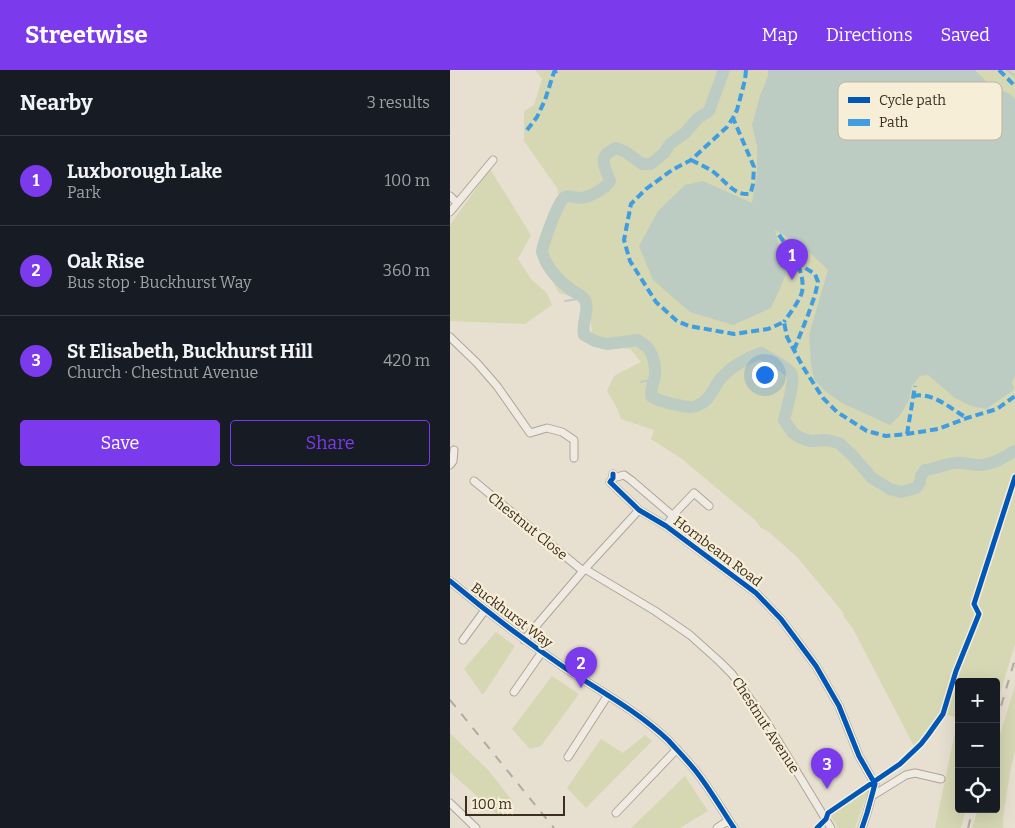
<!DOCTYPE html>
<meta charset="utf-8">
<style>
:root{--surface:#171b24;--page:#20242c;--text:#f1f3f6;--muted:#9ea1a6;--line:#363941;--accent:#7c3aed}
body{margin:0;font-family:Bitter,serif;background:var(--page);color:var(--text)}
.controls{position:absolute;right:15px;bottom:15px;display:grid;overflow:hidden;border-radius:5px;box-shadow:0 5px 20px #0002}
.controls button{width:45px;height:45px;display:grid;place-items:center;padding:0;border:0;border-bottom:1px solid var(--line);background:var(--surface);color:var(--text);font:25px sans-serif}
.scale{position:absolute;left:15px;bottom:12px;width:100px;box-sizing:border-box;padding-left:5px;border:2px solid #3d2e20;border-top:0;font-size:14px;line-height:18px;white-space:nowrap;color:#3d2e20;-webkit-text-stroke:4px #f7eed8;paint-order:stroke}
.you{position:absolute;left:314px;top:304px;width:18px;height:18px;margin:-12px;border:4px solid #fff;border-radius:50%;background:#1a73e8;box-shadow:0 0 0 8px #1a73e833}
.badge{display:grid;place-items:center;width:32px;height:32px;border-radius:50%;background:var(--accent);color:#fff;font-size:16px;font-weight:700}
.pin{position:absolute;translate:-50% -41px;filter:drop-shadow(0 1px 2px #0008)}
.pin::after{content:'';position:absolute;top:26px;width:18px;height:15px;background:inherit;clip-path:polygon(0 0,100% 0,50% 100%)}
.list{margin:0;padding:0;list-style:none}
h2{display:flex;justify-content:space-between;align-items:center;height:65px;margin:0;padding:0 20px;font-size:21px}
h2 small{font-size:16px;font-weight:400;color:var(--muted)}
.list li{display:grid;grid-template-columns:32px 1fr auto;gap:15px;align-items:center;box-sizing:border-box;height:90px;padding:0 20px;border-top:1px solid var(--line)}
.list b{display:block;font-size:19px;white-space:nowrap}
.list p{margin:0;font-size:16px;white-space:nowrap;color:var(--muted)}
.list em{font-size:16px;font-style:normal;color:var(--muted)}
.actions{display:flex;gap:10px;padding:15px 20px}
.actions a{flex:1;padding:11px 0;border:1px solid var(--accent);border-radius:5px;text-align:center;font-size:18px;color:var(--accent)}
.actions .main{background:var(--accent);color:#fff}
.icon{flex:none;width:28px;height:28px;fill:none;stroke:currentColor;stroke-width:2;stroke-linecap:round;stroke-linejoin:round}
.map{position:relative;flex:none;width:565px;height:758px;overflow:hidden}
header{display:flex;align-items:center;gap:30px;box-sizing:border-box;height:70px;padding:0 25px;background:var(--accent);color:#fff}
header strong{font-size:24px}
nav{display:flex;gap:28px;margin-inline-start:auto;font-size:18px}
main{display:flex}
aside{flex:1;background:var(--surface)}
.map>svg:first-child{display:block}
.green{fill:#d6d7b3}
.water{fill:#bcccc2}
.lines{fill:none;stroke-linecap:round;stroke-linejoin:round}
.stream{stroke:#bcccc2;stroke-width:2}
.river{stroke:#bcccc2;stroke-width:12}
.minor-casing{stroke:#ada599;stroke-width:9}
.minor{stroke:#efebe3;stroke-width:7}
.rail{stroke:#afaaa2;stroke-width:2;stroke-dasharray:9 9;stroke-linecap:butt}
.quiet{stroke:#3f9de0;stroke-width:4;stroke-dasharray:8 4;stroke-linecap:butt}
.cycleway-casing{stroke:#f7eed8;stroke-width:8}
.cycleway{stroke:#0057b8;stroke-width:5}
.labels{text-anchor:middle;stroke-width:4.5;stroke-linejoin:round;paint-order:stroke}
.street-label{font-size:14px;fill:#3d2e20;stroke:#f7eed8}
.key{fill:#f7eed8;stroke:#bfb4a1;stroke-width:1}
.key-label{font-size:14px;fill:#3d2e20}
</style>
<header>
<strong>Streetwise</strong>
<nav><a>Map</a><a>Directions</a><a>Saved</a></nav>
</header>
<main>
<aside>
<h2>Nearby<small>3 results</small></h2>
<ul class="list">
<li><span class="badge">1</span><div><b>Luxborough Lake</b><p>Park</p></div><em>100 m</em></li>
<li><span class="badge">2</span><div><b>Oak Rise</b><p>Bus stop · Buckhurst Way</p></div><em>360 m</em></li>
<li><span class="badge">3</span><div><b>St Elisabeth, Buckhurst Hill</b><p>Church · Chestnut Avenue</p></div><em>420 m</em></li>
</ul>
<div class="actions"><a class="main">Save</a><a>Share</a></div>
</aside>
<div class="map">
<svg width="565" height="758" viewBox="0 0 565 758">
<rect width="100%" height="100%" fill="#e7e0d1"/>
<path class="green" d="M85,0h480v574l-19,63v-25h-37v127h7l-5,19h-26l23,-110 -11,-3 -30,37 -65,-125 -9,-11 1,-2 -11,-14 -37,-44 -26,-23 -10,-6 -4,-6 -74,-62 -31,-20 3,-9 -33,-11 -4,-11 -10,-17 7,-15 27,-14 -11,-13 -37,-4 -3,-33 -9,-13 -22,-6 -11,-19 -5,-23 19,-42 -5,-21 -33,-47v-30l10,-6 8,-26z
M40,99l41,66 -13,24 13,20 16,14 5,12 -27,19 -75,-3v-96z
M46,562l19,14 -32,49 -19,-26z
M102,606l27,18 -38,52 -11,3 -18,-20z
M565,615v67l-4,15 -8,51v10h-31l6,-19h18v-61z
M0,663l40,39 23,30 -14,14 -49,-44z
M195,665l7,6 -66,67 -19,-20 34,-49 22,14z
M235,706l23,35 -28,17h-49z
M420,713v3l-15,42h-17l-9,-15z"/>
<path class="water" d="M318,0h207l16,16 19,8 5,5v277l-3,6 2,7 -3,3 -25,17 -15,-3 -16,-8 -27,-23 -8,1 -8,10 -3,14 -8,14 -11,11 -48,-22 -17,-12 -11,-12 -3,-15 -2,-29 19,-65 -24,-23 -29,-17 11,45 -15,33 -38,17 -43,-13 -37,-32 -14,-34 19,-35 27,-26 18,-4 49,22 5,-29v-28l-5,-21 8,-29 8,-20z"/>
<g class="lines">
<path class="stream" d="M557,0l8,6
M115,231l18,-3
M191,312l13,-3"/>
<path class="river" d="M274,0l-15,41 -11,7 -13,15 -15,11 -6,9 -13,11h-9l-16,-12 -10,-4c-19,9 -12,16 -6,33 -4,7 -21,17 -30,17 -4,0 -10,-3 -15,-1 -7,3 -21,45 -23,54 3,15 16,29 28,38 5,4 11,5 15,11 5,10 -4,24 -1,35l11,6 12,3 31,-4c3,3 7,5 10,8 6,8 9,23 6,32 -2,7 -3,8 -3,16 7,5 14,6 22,8 7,1 16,5 23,2 14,-4 17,-18 25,-28 11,-12 25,-20 40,-25 7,4 26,14 30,20 5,7 -5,38 -7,47l9,13 6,4 11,4 16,-1 13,3 13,12 20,23 18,11 11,3 15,-4 4,-6 1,-6 4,-6c10,-1 20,-6 30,-7 8,-1 16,2 24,2 13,0 25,-8 36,-14"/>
<g class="minor-casing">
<path id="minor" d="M0,126l7,7
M0,142l43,-52
M0,267l27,26 20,23 33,47 17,-5 15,4 12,8v18
M0,395l3,-4 1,-11
M163,404v4l-3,4 29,28 27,16 90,67 25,26 35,47 23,40 20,50 16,28 -8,29 -5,15
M163,408l11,-3 7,5 42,36
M24,411l109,90
M216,456l9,-13 19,-20 15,13
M135,499l70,42 35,24 29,26 13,13 34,47 65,107
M0,511c38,32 74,59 115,87 35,23 72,43 103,72 10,11 21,22 30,34 13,17 24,36 36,54
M13,570l22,-30
M74,570l59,-69 56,-61
M64,622l28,-40
M118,687l40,-62
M422,726l34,-21 9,-2 26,6
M0,733l26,25
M166,743l61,-64
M267,758l12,-8"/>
</g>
<use href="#minor" class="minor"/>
<path class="rail" d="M0,630l104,128
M546,653l19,-64
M518,758l5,-19"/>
<path class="quiet" d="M296,0l-1,10 -8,30 -4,8 -6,9 -36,33 -19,10 -26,19 -15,15 -7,36 6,21 19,30 7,11 21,19 12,5 45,8 34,-5 16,-7 3,15 16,30 20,31 14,14 30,19 19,5 21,-2 31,-5 29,-11 30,-9 18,-13
M549,0l16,16
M77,60l10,-13 8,-17 9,-28 6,-2
M241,90c8,4 18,8 25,14 11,9 18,21 33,20l2,-2 2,-8 1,-17 -21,-49
M329,165c11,15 27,36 23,57 -3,10 -12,21 -18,30
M344,280l14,-35 7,-20 3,-13 -3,-8 -18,-11
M463,326c21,-4 36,12 54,22
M457,364l8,-48"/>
<g class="cycleway-casing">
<path id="cycleway" d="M163,404v4l-3,4 29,28 27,16 90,67 25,26 35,47 23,40 20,50 16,28 -8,29 -5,15
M0,511c38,32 74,59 115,87 35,23 72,43 103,72 10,11 21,22 30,34 13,17 24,36 36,54
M367,758l9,-9 2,-6 72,-49 21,-20 7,-9 15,-21 13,-43 23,-57 -5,-10 41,-127"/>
</g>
<use href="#cycleway" class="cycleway"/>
</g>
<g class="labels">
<g class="street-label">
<text transform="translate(78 456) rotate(39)" y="5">Chestnut Close</text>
<text transform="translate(268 481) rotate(37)" y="5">Hornbeam Road</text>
<text transform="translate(62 545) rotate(37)" y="5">Buckhurst Way</text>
<text transform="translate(316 655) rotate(57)" y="5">Chestnut Avenue</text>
</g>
</g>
<rect x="388" y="12" width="164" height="58" rx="8" class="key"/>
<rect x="398" y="27" width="22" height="6" fill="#0057b8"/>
<rect x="398" y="49" width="22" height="7" fill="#3f9de0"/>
<g class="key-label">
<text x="429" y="35">Cycle path</text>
<text x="429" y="57">Path</text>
</g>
</svg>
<div class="controls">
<button>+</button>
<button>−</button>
<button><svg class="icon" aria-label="locate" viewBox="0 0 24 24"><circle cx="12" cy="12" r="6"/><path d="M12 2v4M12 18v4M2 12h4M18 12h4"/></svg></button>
</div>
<div class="scale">100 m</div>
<div class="you"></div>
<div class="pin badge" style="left:342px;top:210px">1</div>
<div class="pin badge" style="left:131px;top:618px">2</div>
<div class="pin badge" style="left:377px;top:719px">3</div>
</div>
</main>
